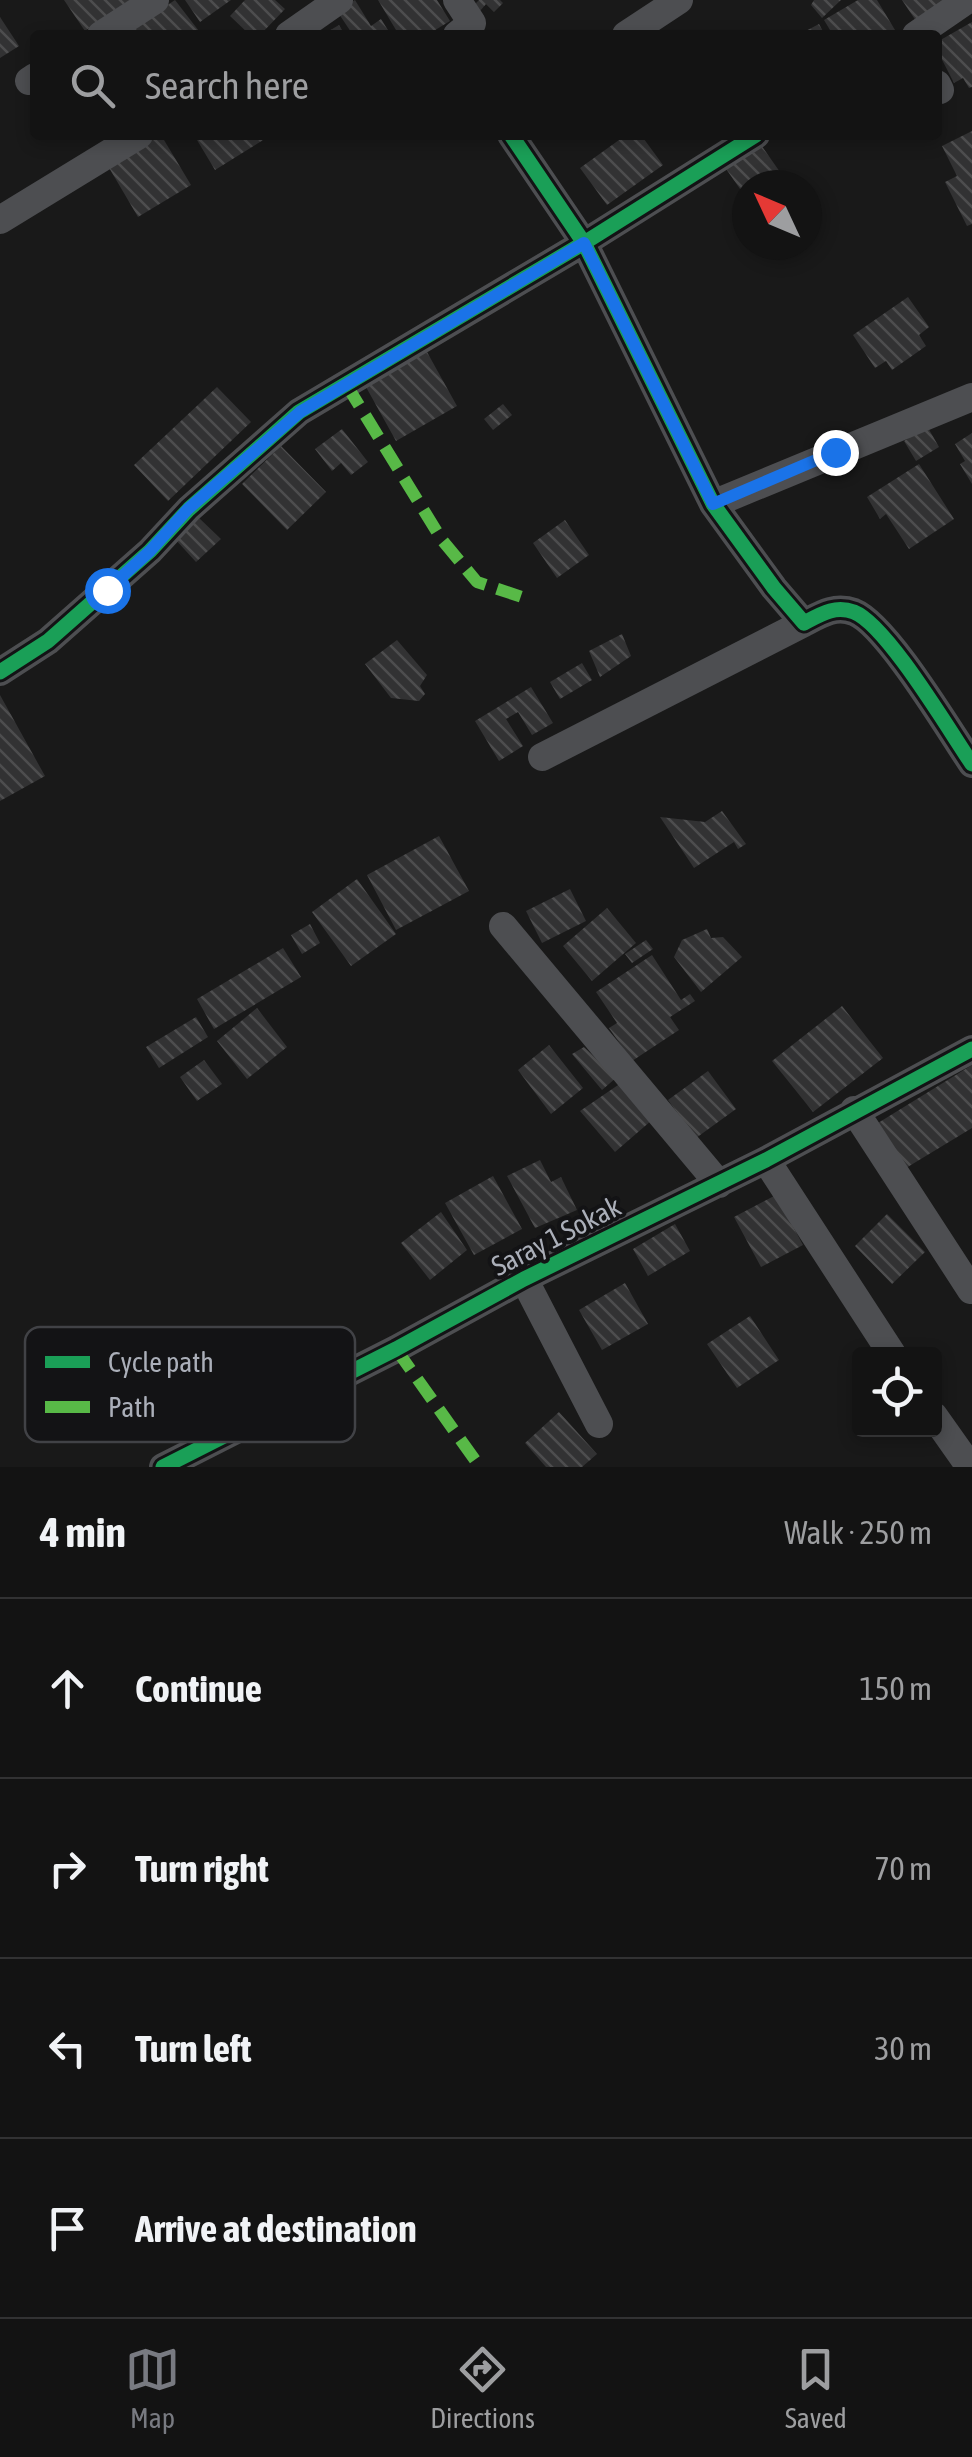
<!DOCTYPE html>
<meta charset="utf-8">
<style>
:root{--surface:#131313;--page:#202021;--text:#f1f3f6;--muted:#9d9ea0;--line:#323233;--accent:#787a81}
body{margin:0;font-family:"Asap Condensed",sans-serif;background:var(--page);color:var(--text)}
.controls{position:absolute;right:30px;bottom:30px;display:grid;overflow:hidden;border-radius:10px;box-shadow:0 5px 15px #0003}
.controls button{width:90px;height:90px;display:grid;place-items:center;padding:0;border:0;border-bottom:2px solid var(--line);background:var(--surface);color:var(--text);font:50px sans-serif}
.compass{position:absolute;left:732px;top:170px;width:90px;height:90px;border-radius:50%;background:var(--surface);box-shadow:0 5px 15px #0003;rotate:314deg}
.stop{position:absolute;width:30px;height:30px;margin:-22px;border:8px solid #1a73e8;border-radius:50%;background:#fff}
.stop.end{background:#1a73e8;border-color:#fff;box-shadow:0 2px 10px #0008}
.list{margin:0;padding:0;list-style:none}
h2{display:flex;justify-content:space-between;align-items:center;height:130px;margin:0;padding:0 40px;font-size:42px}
h2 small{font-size:32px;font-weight:400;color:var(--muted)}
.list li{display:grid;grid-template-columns:65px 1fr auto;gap:30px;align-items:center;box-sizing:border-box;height:180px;padding:0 40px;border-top:2px solid var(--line)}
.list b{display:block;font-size:38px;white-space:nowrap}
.list em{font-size:32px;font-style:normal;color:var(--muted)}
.icon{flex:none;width:55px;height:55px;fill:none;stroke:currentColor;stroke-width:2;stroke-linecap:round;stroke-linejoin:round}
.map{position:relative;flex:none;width:972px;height:1467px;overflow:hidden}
.search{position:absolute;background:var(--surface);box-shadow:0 5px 15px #0003;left:30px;right:30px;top:30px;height:110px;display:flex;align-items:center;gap:25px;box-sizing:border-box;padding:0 35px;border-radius:10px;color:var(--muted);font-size:38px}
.sheet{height:850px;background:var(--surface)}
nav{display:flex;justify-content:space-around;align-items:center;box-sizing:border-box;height:140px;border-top:2px solid var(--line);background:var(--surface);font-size:28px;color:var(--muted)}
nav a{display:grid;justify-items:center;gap:5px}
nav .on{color:var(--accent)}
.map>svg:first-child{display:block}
.building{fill:url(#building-back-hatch)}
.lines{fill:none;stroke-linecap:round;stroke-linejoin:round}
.street{stroke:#4d4e51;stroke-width:28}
.quiet{stroke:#58b947;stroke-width:12;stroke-dasharray:25 12;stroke-linecap:butt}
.cycleway-casing{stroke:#131315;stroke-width:21}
.cycleway{stroke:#1a9f57;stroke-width:15}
.route{stroke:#1a73e8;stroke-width:12}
.labels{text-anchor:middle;stroke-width:8;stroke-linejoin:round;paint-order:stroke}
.street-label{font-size:28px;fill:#abafb9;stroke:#131315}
.key{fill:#131315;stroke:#414246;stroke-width:2.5}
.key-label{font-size:28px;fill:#abafb9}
</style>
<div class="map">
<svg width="972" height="1467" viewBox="0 0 972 1467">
<defs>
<pattern id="building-back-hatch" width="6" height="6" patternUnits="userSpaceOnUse" patternTransform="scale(2.5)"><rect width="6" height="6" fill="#323233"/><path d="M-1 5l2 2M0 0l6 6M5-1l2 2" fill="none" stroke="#4d4d4e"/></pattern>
</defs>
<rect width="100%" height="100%" fill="#191919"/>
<path class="building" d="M64,0h66l-45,31z
M175,0l27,35h-79z
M185,0h46l-31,22z
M245,0h30l10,9 -25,26h-10l-20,-19z
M355,0l16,26 10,-7 10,16h-38l-16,-24z
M378,0h59l13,21 -23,14h-28z
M479,0h21l3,3 -9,9 -8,-8 -6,7 -6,-6z
M814,0h27l-19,18 -11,-13z
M858,0h19l21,35h-65l-9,-15z
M902,0h53l-37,24z
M0,17l19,29 -19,12z
M972,22v65l-3,1 -6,-10 -9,5 -17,-33v-8z
M819,24l6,11h-27z
M339,25l6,10h-23z
M972,131v93l-5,2 -22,-44 12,-6 -15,-30z
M161,135l30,50 -53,32 -30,-51z
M194,135h77l-56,35z
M626,135h15l22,30 -56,40 -27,-37z
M759,142l30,43h-42v14l-23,-33z
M908,297l21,30 -10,8 7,11 -34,24 -6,-9 -11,7 -22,-33z
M427,352l30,54 -61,35 -30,-54z
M217,387l34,35 -83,79 -34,-36z
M503,404l9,11 -19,15 -9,-11z
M927,426l12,21 -23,14 -12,-20z
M342,429l26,33 -17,13 -10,-12 -9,8 -17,-22z
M972,433v51l-12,-20 5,-3 -10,-17z
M281,446l45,46 -39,38 -45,-46z
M919,464l35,55 -45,30 -23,-35 -6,5 -13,-22z
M198,517l23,22 -25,23 -21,-23z
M565,520l24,35 -32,23 -24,-35z
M622,634l9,22 -31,21 -11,-26z
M397,640l30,35 -7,11 5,8 -6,7 -28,-3 -26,-34z
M582,663l10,17 -32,19 -10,-17z
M531,687l22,36 -21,12 -14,-23 -12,7 17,27 -24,15 -24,-40z
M0,695l45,81 -45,25z
M722,811l24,33 -8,5 -4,-7 -40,26 -34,-51 45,5z
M439,836l30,55 -73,39 -29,-55z
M357,879l39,55 -45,32 -39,-54z
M570,889l16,32 -44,22 -16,-32z
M607,908l29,35 -44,38 -29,-35z
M310,924l10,19 -18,11 -11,-19z
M707,929l4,9 12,-1 19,20 -41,35 -27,-35 8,-17z
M646,940l7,9 -21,14 -7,-9z
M283,948l18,29 -87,52 -17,-30z
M652,955l29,45 9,-6 5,7 -25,16 9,13 -47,31 -23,-33 8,-5 -21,-31z
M842,1006l41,52 -70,54 -41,-51z
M257,1008l30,39 -40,32 -30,-38z
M196,1017l12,20 -49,31 -13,-21z
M549,1045l34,43 -32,26 -33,-44z
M584,1047l33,30 -15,13 -30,-36z
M204,1060l18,24 -25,17 -17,-24z
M972,1065v63l-66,40 -28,-45z
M708,1071l28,38 -40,29 -28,-38z
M621,1083l31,37 -37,32 -35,-41z
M540,1160l11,22 10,-5 16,33 -42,18 -28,-52z
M493,1176l29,53 -48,26 -29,-52z
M776,1195l27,50 -42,22 -27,-50z
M441,1212l26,38 -37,30 -29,-37z
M887,1214l38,38 -33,32 -37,-38z
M675,1224l15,27 -42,25 -15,-27z
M625,1283l23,41 -46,26 -23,-40z
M750,1316l29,44 -42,28 -30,-44z
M559,1412l38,42 -15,13h-36l-21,-24z"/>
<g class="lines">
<path class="street" d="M457,0l15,23 -15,12
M101,35l54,-35
M289,35l50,-35
M626,35l53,-35
M916,35l51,-35
M29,81l6,-4
M937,84l3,6
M511,135l73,108 129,261 61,84 30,35c17,-9 31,-18 50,-11 33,13 96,120 118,152
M0,220l139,-85
M713,504l259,-107
M0,672l48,-31 102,-90 39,-42 110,-97 285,-169 172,-108
M542,757l262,-134
M503,926l216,258
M854,1110l117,180
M766,1160l126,194
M524,1279l75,145
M934,1416l36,51
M163,1467l233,-118 128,-70 242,-119 206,-111"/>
<path class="quiet" d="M346,384l96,156 35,42 45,15
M396,1349l84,118"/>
<g class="cycleway-casing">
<path id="cycleway" d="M511,135l73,108 129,261 61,84 30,35c17,-9 31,-18 50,-11 33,13 96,120 118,152
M0,672l48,-31 102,-90 39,-42 110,-97 285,-169 172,-108
M163,1467l233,-118 128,-70 242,-119 206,-111"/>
</g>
<use href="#cycleway" class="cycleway"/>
</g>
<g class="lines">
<path class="route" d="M107,590l43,-39 38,-42 112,-97 284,-169 129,261 122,-52"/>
</g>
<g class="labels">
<g class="street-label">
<text transform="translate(556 1236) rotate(-27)" y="10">Saray 1 Sokak</text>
</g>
</g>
<rect x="25" y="1327" width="330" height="115" rx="15" class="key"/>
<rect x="45" y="1356" width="45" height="12" fill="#1a9f57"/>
<rect x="45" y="1401" width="45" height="12" fill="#58b947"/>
<g class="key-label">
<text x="108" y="1372">Cycle path</text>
<text x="108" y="1417">Path</text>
</g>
</svg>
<div class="controls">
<button><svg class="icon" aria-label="locate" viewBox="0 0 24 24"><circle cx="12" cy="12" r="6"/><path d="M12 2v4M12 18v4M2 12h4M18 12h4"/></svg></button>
</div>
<svg class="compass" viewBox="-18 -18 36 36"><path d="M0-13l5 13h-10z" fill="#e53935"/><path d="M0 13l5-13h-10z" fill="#9d9ea0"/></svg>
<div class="stop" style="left:107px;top:590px"></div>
<div class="stop end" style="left:835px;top:452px"></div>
<div class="search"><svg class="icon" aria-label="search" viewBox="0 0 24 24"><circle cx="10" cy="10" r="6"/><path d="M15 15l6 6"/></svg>Search here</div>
</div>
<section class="sheet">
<h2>4 min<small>Walk · 250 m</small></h2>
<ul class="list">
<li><svg class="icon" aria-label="ahead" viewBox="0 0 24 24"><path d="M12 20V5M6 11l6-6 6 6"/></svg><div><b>Continue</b></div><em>150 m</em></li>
<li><svg class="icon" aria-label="right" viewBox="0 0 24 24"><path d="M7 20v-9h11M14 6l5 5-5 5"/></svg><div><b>Turn right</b></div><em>70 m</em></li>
<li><svg class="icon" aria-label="left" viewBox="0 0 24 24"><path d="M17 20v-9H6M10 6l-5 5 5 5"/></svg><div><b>Turn left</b></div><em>30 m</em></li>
<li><svg class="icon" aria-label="arrive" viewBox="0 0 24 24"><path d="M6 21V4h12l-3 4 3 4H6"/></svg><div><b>Arrive at destination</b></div></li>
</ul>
</section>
<nav>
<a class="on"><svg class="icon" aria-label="map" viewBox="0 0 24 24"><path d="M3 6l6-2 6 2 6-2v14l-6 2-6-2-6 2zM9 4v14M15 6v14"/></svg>Map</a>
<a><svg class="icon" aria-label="directions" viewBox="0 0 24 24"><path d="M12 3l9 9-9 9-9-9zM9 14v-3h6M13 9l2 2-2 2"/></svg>Directions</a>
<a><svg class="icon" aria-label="saved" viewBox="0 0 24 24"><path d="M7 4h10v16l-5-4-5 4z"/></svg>Saved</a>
</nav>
